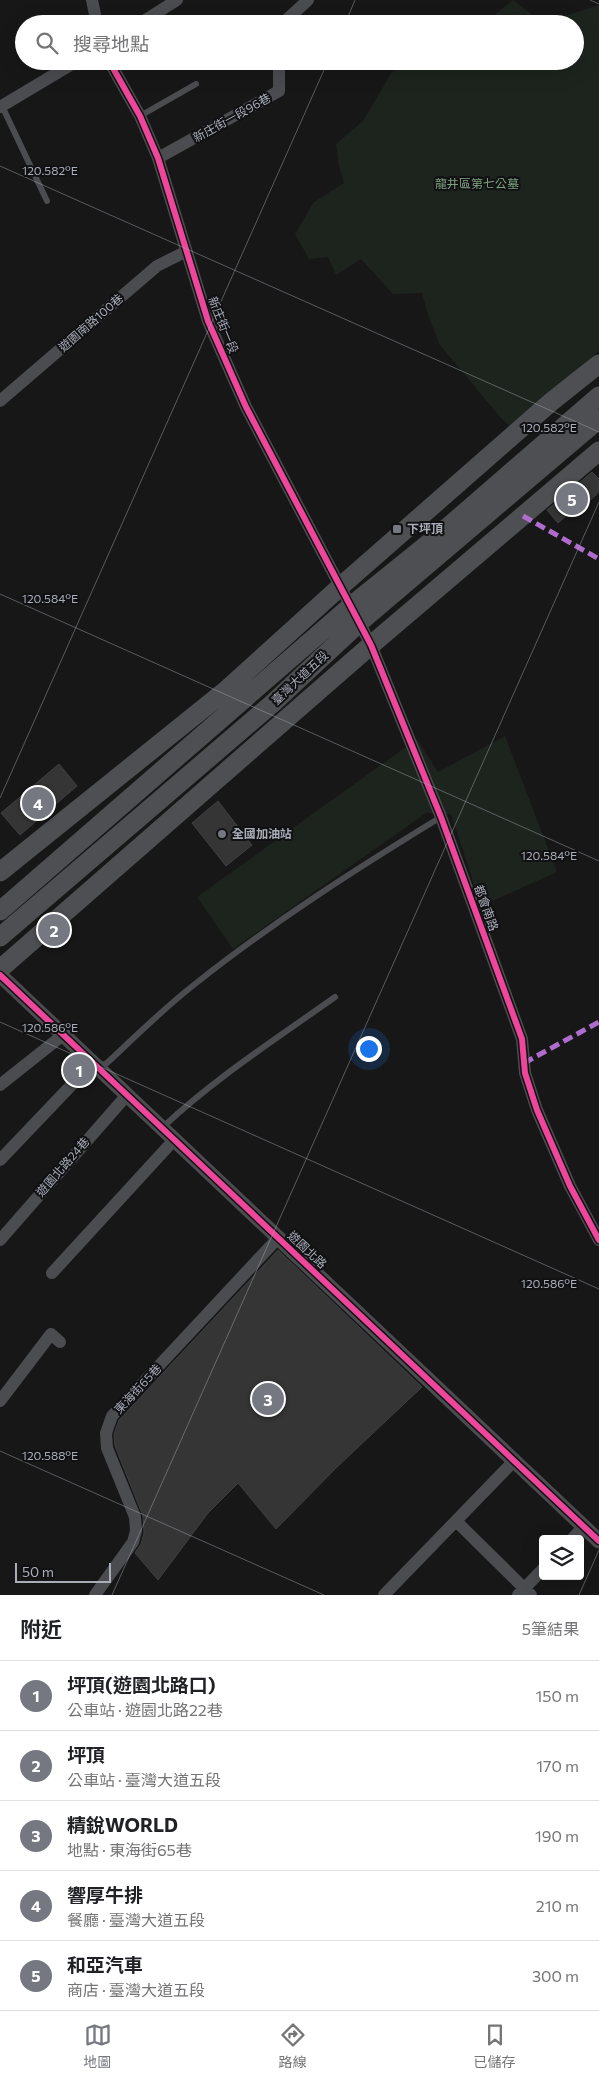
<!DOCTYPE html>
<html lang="zh-TW">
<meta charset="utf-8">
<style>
:root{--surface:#fff;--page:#f2f2f2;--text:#202124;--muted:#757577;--line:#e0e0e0;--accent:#757880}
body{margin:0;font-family:Commissioner,"Noto Sans TC",sans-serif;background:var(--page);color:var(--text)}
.controls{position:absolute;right:15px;bottom:15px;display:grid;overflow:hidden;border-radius:5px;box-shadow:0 5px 20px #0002}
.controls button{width:45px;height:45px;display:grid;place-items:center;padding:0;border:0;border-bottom:1px solid var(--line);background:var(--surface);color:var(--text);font:25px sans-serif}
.scale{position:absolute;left:15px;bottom:12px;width:96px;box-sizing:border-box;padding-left:5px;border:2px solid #a8adb8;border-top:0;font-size:14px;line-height:18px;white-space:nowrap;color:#a8adb8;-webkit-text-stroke:4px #111113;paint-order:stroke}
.you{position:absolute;left:368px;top:1048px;width:18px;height:18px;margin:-12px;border:4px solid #fff;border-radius:50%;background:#1a73e8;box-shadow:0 0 0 8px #1a73e833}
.badge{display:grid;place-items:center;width:32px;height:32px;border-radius:50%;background:var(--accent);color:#fff;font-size:16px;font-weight:700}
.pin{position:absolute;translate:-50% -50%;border:2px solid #fff;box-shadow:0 1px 5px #0006}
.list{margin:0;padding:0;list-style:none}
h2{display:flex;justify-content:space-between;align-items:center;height:65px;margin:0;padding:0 20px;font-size:21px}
h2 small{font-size:16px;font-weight:400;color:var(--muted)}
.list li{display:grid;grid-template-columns:32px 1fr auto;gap:15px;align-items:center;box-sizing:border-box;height:70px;padding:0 20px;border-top:1px solid var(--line)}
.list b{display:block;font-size:19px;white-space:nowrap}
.list p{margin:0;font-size:16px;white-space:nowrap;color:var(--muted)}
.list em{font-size:16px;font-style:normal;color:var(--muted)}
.icon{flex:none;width:28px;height:28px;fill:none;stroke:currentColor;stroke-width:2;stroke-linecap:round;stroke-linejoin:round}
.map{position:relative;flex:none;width:599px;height:1595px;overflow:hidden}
.search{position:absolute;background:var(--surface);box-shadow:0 5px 20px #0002;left:15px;right:15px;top:15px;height:55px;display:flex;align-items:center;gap:12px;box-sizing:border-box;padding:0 18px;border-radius:28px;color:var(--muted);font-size:19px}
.sheet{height:415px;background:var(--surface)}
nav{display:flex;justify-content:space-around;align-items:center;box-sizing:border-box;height:70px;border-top:1px solid var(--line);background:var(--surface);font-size:14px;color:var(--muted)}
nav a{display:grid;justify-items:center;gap:2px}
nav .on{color:var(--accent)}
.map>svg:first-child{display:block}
.green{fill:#1d241e}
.building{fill:#353536;stroke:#3f4043}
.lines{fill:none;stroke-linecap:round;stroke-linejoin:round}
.service{stroke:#4b4c50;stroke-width:6}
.minor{stroke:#4b4c50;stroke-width:12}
.tertiary{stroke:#4b4c50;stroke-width:15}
.primary{stroke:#4d4f52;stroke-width:19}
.quiet{stroke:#b06ccc;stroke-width:5;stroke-dasharray:10 5;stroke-linecap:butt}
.cycleway-casing{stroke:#111113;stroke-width:9}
.cycleway{stroke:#ed469a;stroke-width:6}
.ticks{fill:none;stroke:#a8adb8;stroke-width:1;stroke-opacity:0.45}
.poi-dot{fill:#757880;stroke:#111113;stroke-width:2}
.labels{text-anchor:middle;stroke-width:4;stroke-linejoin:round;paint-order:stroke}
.street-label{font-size:12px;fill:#a8adb8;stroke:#111113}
.park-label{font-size:12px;fill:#7fa381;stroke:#111113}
.poi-label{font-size:12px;font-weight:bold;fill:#a8adb8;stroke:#111113;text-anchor:start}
.ticks-label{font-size:12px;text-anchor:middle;fill:#a8adb8;stroke:#111113;stroke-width:4;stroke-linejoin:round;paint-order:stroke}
</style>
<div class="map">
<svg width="599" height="1595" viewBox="0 0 599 1595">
<rect width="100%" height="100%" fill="#171717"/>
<path class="green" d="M513,0l30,23 56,-18v346l-87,77 -11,-10 -61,-73 -11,-27 -7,-25 -29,1 -32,-35 -25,16 -8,-18 -19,2 -14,-25 19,-32 30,-19 -5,-16 -3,-23 27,-23 29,-49 26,-11h157v-37h-92z
M505,736l52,136 -76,34 -30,-92 -25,-1 -193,136 -36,-52 220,-158 21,33z"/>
<path class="building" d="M592,472l7,7v13l-19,18 -3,-4 -19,17 -11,-13z
M59,764l18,22 -57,49 -19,-22z
M218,801l34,44 -26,21 -34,-43z
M278,1250l144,137 -85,80 -61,62 -38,-46 -30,30 -50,67 -23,-27 6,-9 3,-11 -1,-17 -28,-70 -1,-12 5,-14z"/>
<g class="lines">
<path class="service" d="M2,106l45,95
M140,116l56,-32
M98,1067l9,-4c29,-27 57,-55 88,-79 78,-62 161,-115 246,-167
M163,1127c52,-49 113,-88 172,-130"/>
<path class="minor" d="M92,0l5,24
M139,24l38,-24
M282,24l26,-24
M109,61l31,55 18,42 50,163 38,86 125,238 70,172 81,222 3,34 12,37 33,76 29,54
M0,107l77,-46
M158,158l121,-67v-30
M0,401l157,-135 28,-14
M0,1085l63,-50
M0,1160l83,-87 15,-6
M0,1240l127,-145
M52,1273l122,-133
M0,1401l51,-67 9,8
M456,1521l75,74
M572,1539l12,-13
M95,1595l38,-53 3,-11 -1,-14 -28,-69 -1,-15 6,-17 166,-178
M384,1595l130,-134
M518,1595l25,-26"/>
<path class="tertiary" d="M0,975l599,566"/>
<path class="primary" d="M0,872l225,-181 116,-105 210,-184 48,-38
M0,911l351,-305 83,-67 165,-143
M0,937l273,-234 87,-81 239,-203
M0,969l371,-324 228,-194"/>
<path class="quiet" d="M523,516l76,43
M524,1063l75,-41"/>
<g class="cycleway-casing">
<path id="cycleway" d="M109,61l31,55 18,42 50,163 38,86 125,238 70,172 81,222 3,34 12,37 33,76 29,54
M0,975l599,566"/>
</g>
<use href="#cycleway" class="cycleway"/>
</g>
<path class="ticks" d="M590,0l9,4M345,24l10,-24M0,166l599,266M0,594l599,267M0,798l328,-737M0,1022l599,267M0,1451l324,144M112,1595l487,-1093M579,1595l20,-45"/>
<g class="poi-dot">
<rect x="392" y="524" width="10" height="10" rx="2.5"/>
<circle cx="222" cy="834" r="5"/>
</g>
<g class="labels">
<g class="street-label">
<text transform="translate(232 118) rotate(-29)" y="4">新庄街一段96巷</text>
<text transform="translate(91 323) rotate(-41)" y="4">遊園南路100巷</text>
<text transform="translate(223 325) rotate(68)" y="4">新庄街一段</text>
<text transform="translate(300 678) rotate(-43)" y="4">臺灣大道五段</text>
<text transform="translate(486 908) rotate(70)" y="4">都會南路</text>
<text transform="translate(63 1167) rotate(-49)" y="4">遊園北路24巷</text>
<text transform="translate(307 1250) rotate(43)" y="4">遊園北路</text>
<text transform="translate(138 1389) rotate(-47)" y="4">東海街65巷</text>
</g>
<g class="park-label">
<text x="477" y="188">龍井區第七公墓</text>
</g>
<g class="poi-label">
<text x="407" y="533">下坪頂</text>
<text x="232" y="838">全國加油站</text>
</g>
</g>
<g class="ticks-label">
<text x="50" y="175">120.582°E</text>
<text x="549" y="432">120.582°E</text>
<text x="50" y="603">120.584°E</text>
<text x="549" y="860">120.584°E</text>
<text x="50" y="1032">120.586°E</text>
<text x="549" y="1288">120.586°E</text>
<text x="50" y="1460">120.588°E</text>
</g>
</svg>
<div class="controls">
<button><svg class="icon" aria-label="layers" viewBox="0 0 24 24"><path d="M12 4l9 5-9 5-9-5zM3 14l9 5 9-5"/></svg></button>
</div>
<div class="scale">50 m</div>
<div class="you"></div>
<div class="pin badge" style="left:79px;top:1070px">1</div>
<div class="pin badge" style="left:54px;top:930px">2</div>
<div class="pin badge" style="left:268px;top:1399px">3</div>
<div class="pin badge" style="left:38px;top:803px">4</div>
<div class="pin badge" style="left:572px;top:499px">5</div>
<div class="search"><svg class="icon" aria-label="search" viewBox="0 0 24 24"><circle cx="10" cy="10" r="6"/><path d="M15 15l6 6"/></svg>搜尋地點</div>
</div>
<section class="sheet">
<h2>附近<small>5筆結果</small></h2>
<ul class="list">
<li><span class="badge">1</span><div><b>坪頂(遊園北路口)</b><p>公車站 · 遊園北路22巷</p></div><em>150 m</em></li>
<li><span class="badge">2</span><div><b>坪頂</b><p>公車站 · 臺灣大道五段</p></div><em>170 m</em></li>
<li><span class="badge">3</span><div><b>精銳WORLD</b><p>地點 · 東海街65巷</p></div><em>190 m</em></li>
<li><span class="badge">4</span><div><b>響厚牛排</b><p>餐廳 · 臺灣大道五段</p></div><em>210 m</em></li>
<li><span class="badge">5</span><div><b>和亞汽車</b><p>商店 · 臺灣大道五段</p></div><em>300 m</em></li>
</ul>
</section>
<nav>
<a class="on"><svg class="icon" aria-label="map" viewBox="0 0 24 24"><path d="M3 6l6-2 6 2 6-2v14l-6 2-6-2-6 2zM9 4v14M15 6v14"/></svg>地圖</a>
<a><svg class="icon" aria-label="directions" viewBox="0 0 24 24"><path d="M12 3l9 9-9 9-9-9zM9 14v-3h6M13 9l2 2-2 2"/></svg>路線</a>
<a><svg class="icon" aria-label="saved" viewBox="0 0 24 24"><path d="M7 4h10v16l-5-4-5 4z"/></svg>已儲存</a>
</nav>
